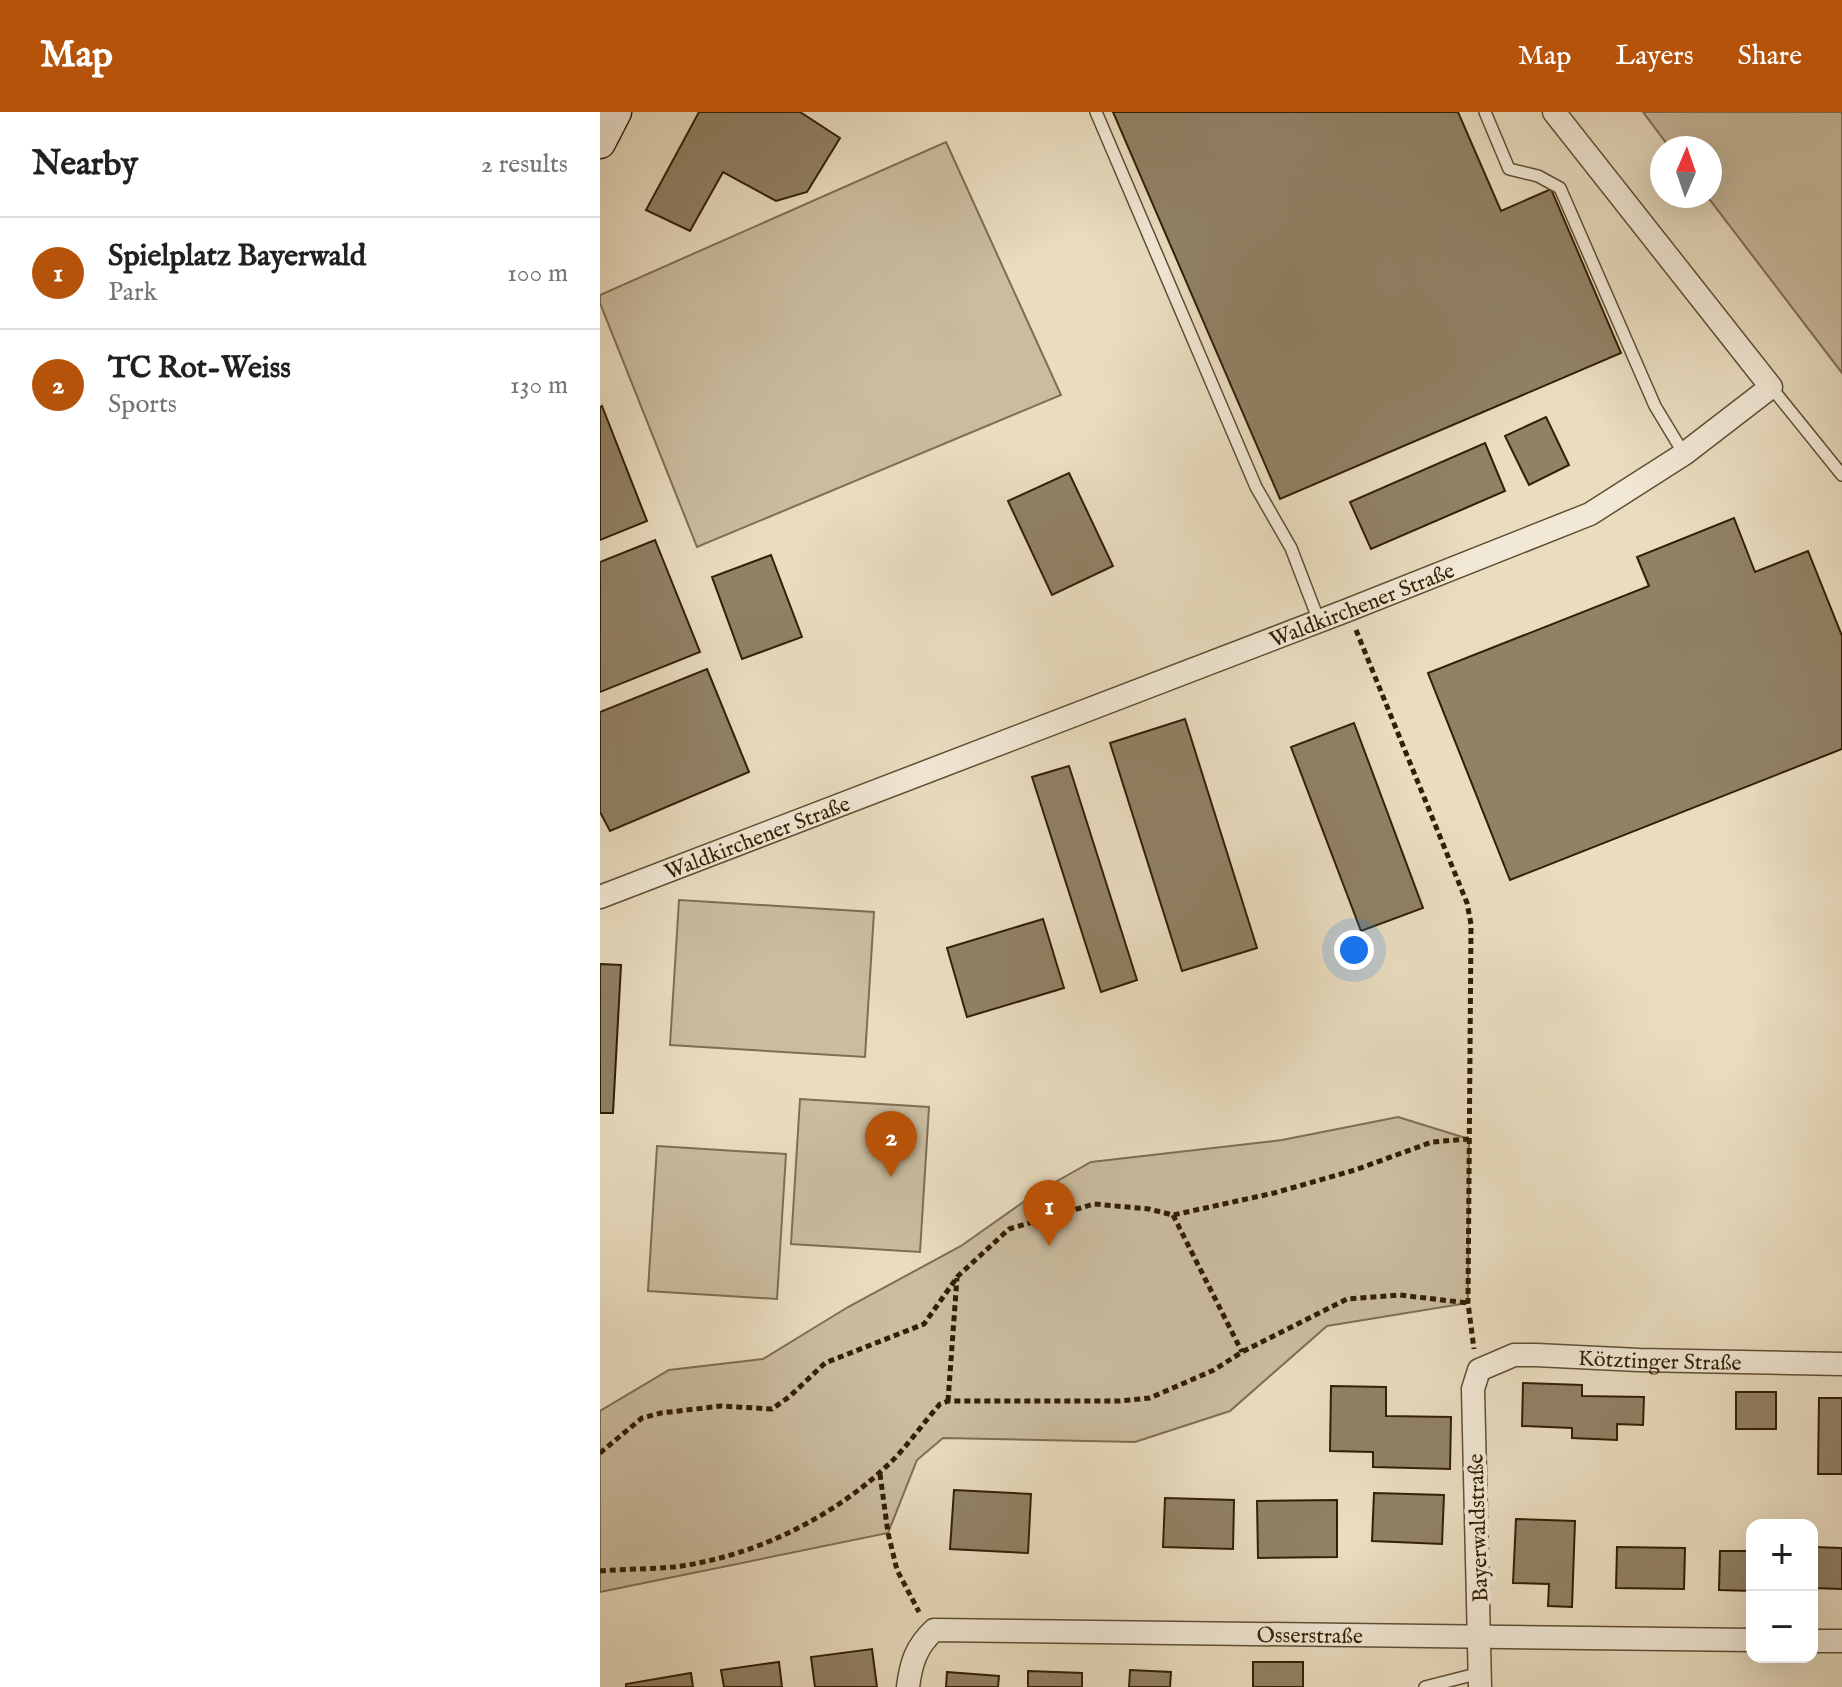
<!DOCTYPE html>
<meta charset="utf-8">
<style>
:root{--surface:#fff;--page:#f2f2f2;--text:#202124;--muted:#757577;--line:#e0e0e0;--accent:#b45309}
body{margin:0;font-family:"IM FELL English",serif;background:var(--page);color:var(--text)}
.controls{position:absolute;right:24px;bottom:24px;display:grid;overflow:hidden;border-radius:16px;box-shadow:0 8px 32px #0002}
.controls button{width:72px;height:72px;display:grid;place-items:center;padding:0;border:0;border-bottom:2px solid var(--line);background:var(--surface);color:var(--text);font:40px sans-serif}
.compass{position:absolute;left:1050px;top:24px;width:72px;height:72px;border-radius:50%;background:var(--surface);box-shadow:0 8px 32px #0002;rotate:2deg}
.you{position:absolute;left:754px;top:838px;width:28px;height:28px;margin:-20px;border:6px solid #fff;border-radius:50%;background:#1a73e8;box-shadow:0 0 0 12px #1a73e833}
.badge{display:grid;place-items:center;width:52px;height:52px;border-radius:50%;background:var(--accent);color:#fff;font-size:26px;font-weight:700}
.pin{position:absolute;translate:-50% -66px;filter:drop-shadow(0 2px 4px #0008)}
.pin::after{content:'';position:absolute;top:42px;width:28px;height:24px;background:inherit;clip-path:polygon(0 0,100% 0,50% 100%)}
.list{margin:0;padding:0;list-style:none}
h2{display:flex;justify-content:space-between;align-items:center;height:104px;margin:0;padding:0 32px;font-size:34px}
h2 small{font-size:26px;font-weight:400;color:var(--muted)}
.list li{display:grid;grid-template-columns:52px 1fr auto;gap:24px;align-items:center;box-sizing:border-box;height:112px;padding:0 32px;border-top:2px solid var(--line)}
.list b{display:block;font-size:30px;white-space:nowrap}
.list p{margin:0;font-size:26px;white-space:nowrap;color:var(--muted)}
.list em{font-size:26px;font-style:normal;color:var(--muted)}
.map{position:relative;flex:none;width:1242px;height:1575px;overflow:hidden}
header{display:flex;align-items:center;gap:48px;box-sizing:border-box;height:112px;padding:0 40px;background:var(--accent);color:#fff}
header strong{font-size:38px}
nav{display:flex;gap:44px;margin-inline-start:auto;font-size:28px}
main{display:flex}
aside{flex:1;background:var(--surface)}
.map>svg:first-child{display:block}
.green{fill:#cabc9f;stroke:#7e6e52;stroke-width:2}
.building{fill:#918165;stroke:#321f04;stroke-width:2}
.lines{fill:none;stroke-linecap:round;stroke-linejoin:round}
.lane-casing{stroke:#604e33;stroke-width:14}
.street-casing{stroke:#604e33;stroke-width:25}
.secondary-casing{stroke:#321f04;stroke-width:33}
.path{stroke:#321f04;stroke-width:5;stroke-dasharray:6 4;stroke-linecap:butt}
.lane{stroke:#f1e8d5;stroke-width:11}
.street{stroke:#f1e8d5;stroke-width:22}
.secondary{stroke:#f1e8d5;stroke-width:30}
.labels{text-anchor:middle;stroke-width:8;stroke-linejoin:round;paint-order:stroke}
.street-label{font-size:22px;fill:#321f04;stroke:#f1e8d5}
</style>
<header>
<strong>Map</strong>
<nav><a>Map</a><a>Layers</a><a>Share</a></nav>
</header>
<main>
<aside>
<h2>Nearby<small>2 results</small></h2>
<ul class="list">
<li><span class="badge">1</span><div><b>Spielplatz Bayerwald</b><p>Park</p></div><em>100 m</em></li>
<li><span class="badge">2</span><div><b>TC Rot-Weiss</b><p>Sports</p></div><em>130 m</em></li>
</ul>
</aside>
<div class="map">
<svg width="1242" height="1575" viewBox="0 0 1242 1575">
<rect width="100%" height="100%" fill="#e9dcbf"/>
<filter id="stains"><feTurbulence type="fractalNoise" baseFrequency=".0025" numOctaves="4"/><feColorMatrix values="0 0 0 0 .2 0 0 0 0 .09 0 0 0 0 .02 0 0 0 .5 -.17"/></filter>
<radialGradient id="worn" r=".72"><stop offset=".6" stop-color="#630" stop-opacity="0"/><stop offset="1" stop-color="#630" stop-opacity=".3"/></radialGradient>
<path class="green" d="M1043,0h199v261l-135,-177h3v-48h-40z
M346,30l115,253 -364,152 -97,-244v-8z
M79,788l195,12 -9,145 -195,-12z
M200,987l129,8 -9,145 -129,-8z
M798,1005l71,22 -1,164 -141,23 -97,85 -95,31 -192,-4 -26,22 -29,73 -288,59v-181l69,-41 94,-11 85,-52 113,-61 75,-53 55,-31 191,-22z
M57,1034l129,8 -9,145 -129,-8z"/>
<path class="building" d="M99,0h101l40,26 -33,54 -31,9 -53,-29 -33,59 -44,-21z
M513,0h345l43,99 50,-22 70,164 -341,146z
M2,294l45,115 -47,19v-133z
M946,305l23,48 -40,20 -24,-49z
M885,331l20,48 -134,58 -21,-47z
M469,361l44,93 -61,29 -44,-94z
M1134,406l21,54 53,-21 34,85v113l-332,131 -82,-207 221,-87 -12,-29z
M55,428l45,112 -100,40v-130z
M171,443l31,82 -60,22 -30,-82z
M107,557l42,103 -139,59 -10,-19v-100z
M585,607l72,229 -75,23 -72,-228z
M754,611l69,185 -62,23 -70,-184z
M469,654l68,214 -36,12 -69,-215z
M443,807l21,69 -97,29 -20,-69z
M0,852l21,1 -8,148h-13z
M923,1271l59,2v11l62,1 -1,28 -26,-1v16l-45,-2v-10l-50,-2z
M731,1274l55,1v29l65,1 -1,52 -77,-2v-15l-43,-1z
M1136,1280h40v37h-40z
M1219,1286h23v76h-24z
M354,1378l77,4 -3,59 -78,-4z
M774,1381l70,2 -2,49 -70,-3z
M565,1386l69,2 -1,49 -70,-2z
M737,1388v57l-79,1 -1,-57z
M916,1407l59,2 -3,86 -24,-1 1,-22 -36,-1z
M1017,1435l68,1 -1,41 -68,-1z
M1212,1435l30,1v41l-30,-1z
M1120,1439h32v40l-33,-1z
M272,1537l5,38h-62l-4,-30z
M179,1550l3,25h-58l-3,-17z
M653,1550h50v25h-50z
M530,1558l41,2 -1,15h-41z
M428,1559l54,2v14h-54z
M347,1560l52,4 -1,11h-52z
M91,1561l2,14h-67v-3z"/>
<g class="lines">
<g class="lane-casing">
<path id="lane" d="M496,0l160,375 35,61 28,73
M885,0l24,57 29,7 22,12 95,218 29,48
M1171,275l71,88
M825,1575l55,-14"/>
</g>
<g class="street-casing">
<g id="street">
<path id="s1" d="M0,785l748,-287 242,-96 94,-60 87,-67 -217,-275"/>
<path d="M1212,1529h30"/>
<path id="s2" d="M308,1575c3,-24 8,-40 26,-57l818,10"/>
<path id="s3" d="M880,1575l-7,-298 6,-19 35,-15h22l103,5 203,4"/>
</g>
</g>
<g class="secondary-casing">
<path id="secondary" d="M0,31l16,-31"/>
</g>
<path class="path" d="M756,518l111,273 4,21 -3,379 6,46
M573,1103l69,137
M348,1289l9,-123
M0,1341l42,-35 19,-5 60,-7 51,3 17,-12 36,-34 99,-39 34,-48 51,-47 85,-25 55,5 24,6 101,-22 81,-23 77,-28 37,-3
M280,1362l8,59 9,37 22,42
M0,1459c24,-2 50,-2 74,-4 80,-10 161,-50 218,-106 17,-17 32,-39 48,-57l8,-3h172l30,-3 64,-28 28,-18 105,-53 53,-4 68,8"/>
<use href="#lane" class="lane"/>
<use href="#street" class="street"/>
<use href="#secondary" class="secondary"/>
</g>
<g class="labels">
<g class="street-label">
<text dy="8" stroke="none"><textPath href="#s1" startOffset="816">Waldkirchener Straße</textPath></text>
<text dy="8" stroke="none"><textPath href="#s1" startOffset="168">Waldkirchener Straße</textPath></text>
<text dy="8" stroke="none"><textPath href="#s3" startOffset="502">Kötztinger Straße</textPath></text>
<text transform="translate(877 1416) rotate(-92)" y="8">Bayerwaldstraße</text>
<text dy="8" stroke="none"><textPath href="#s2" startOffset="440">Osserstraße</textPath></text>
</g>
</g>
<rect width="100%" height="100%" filter="url(#stains)"/>
<rect width="100%" height="100%" fill="url(#worn)"/>
</svg>
<div class="controls">
<button>+</button>
<button>−</button>
</div>
<svg class="compass" viewBox="-18 -18 36 36"><path d="M0-13l5 13h-10z" fill="#e53935"/><path d="M0 13l5-13h-10z" fill="#757577"/></svg>
<div class="you"></div>
<div class="pin badge" style="left:449px;top:1134px">1</div>
<div class="pin badge" style="left:291px;top:1065px">2</div>
</div>
</main>
